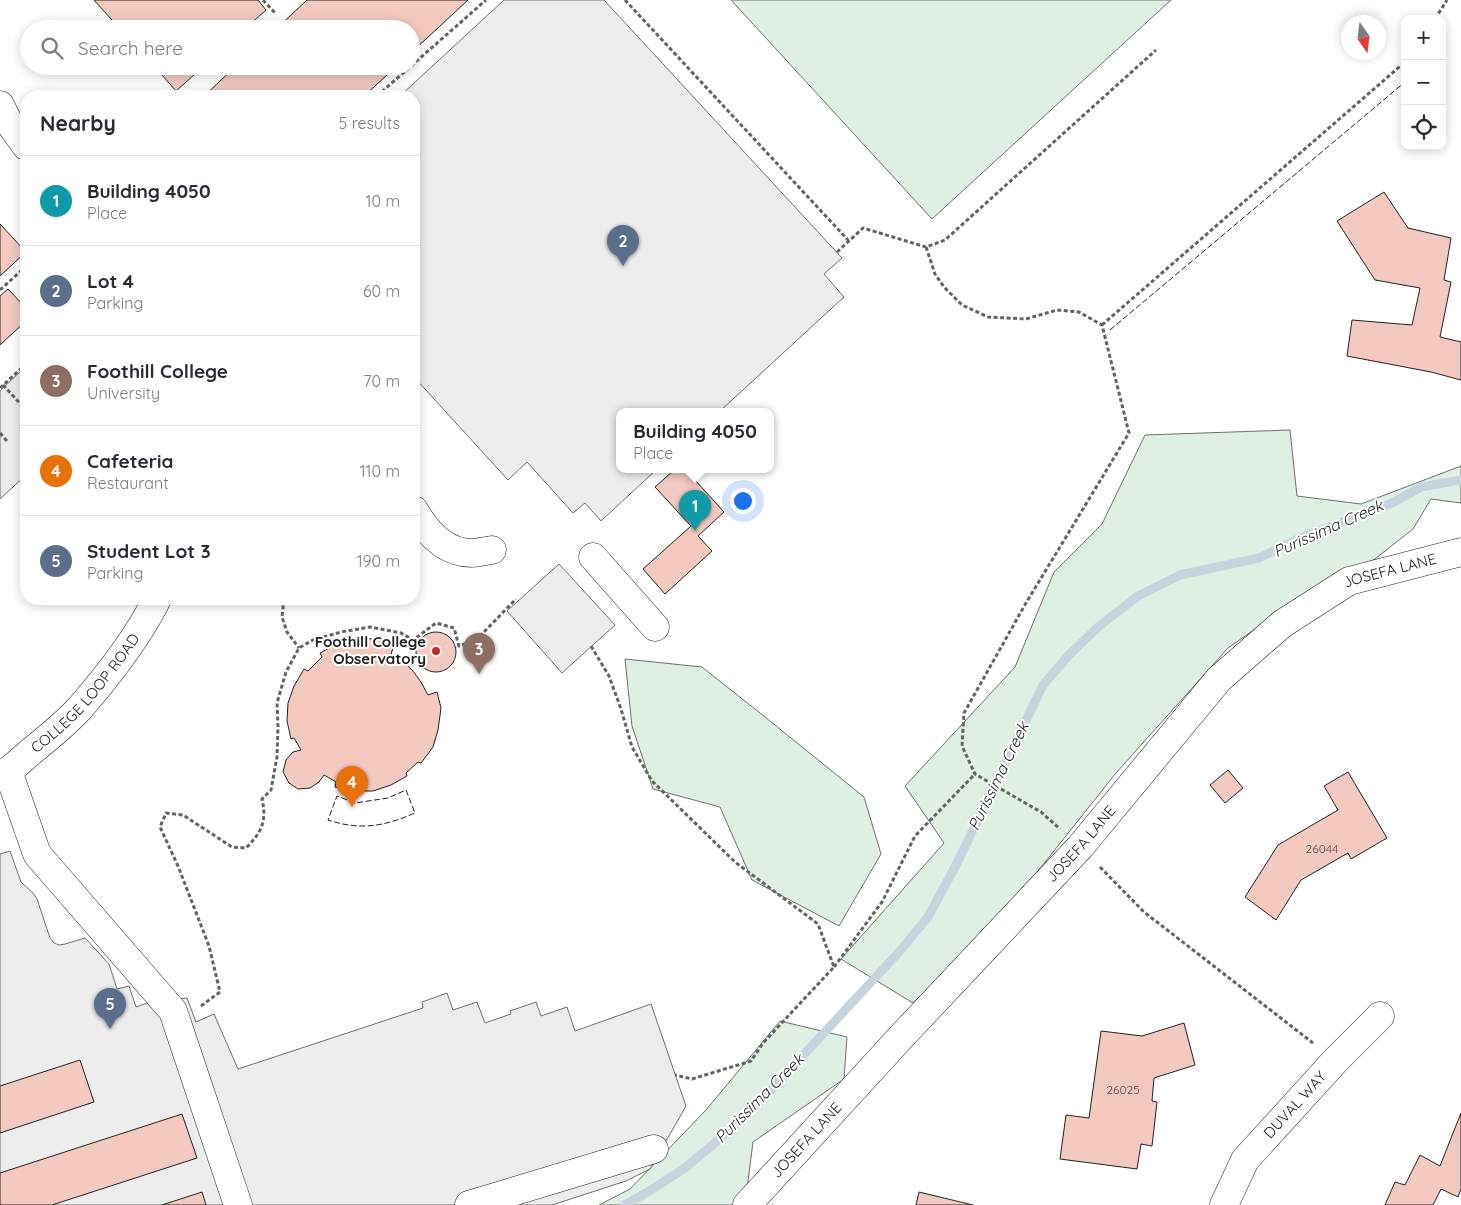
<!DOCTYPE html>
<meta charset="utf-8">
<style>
:root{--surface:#fff;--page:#f7f7f7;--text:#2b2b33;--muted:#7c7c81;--line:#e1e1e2;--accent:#db2777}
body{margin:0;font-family:Quicksand,sans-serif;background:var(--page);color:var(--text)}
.controls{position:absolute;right:15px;top:15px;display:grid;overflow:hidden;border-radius:10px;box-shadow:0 2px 12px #0003}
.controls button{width:45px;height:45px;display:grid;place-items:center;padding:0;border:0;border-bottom:1px solid var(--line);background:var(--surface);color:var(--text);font:25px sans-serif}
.compass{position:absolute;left:1341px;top:15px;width:45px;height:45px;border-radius:50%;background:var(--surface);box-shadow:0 2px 12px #0003;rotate:166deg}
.you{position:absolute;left:742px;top:500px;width:18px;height:18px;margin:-12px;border:4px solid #fff;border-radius:50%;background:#1a73e8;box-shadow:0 0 0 8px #1a73e833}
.badge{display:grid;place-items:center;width:32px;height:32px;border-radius:50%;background:var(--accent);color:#fff;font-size:16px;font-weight:700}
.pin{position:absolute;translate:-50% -41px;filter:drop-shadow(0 1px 2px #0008)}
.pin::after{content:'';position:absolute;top:26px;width:18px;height:15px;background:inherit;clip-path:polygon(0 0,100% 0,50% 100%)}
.popup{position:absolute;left:616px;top:408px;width:158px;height:65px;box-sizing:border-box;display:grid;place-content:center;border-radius:10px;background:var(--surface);filter:drop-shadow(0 1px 4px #0005);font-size:16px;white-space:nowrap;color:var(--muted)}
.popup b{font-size:19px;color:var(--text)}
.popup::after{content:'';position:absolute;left:50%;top:100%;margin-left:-10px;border:10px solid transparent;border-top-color:var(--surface)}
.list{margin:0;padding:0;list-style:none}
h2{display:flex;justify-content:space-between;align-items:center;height:65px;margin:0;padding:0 20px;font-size:21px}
h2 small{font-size:16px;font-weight:400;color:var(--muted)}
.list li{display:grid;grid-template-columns:32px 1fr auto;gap:15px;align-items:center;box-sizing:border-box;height:90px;padding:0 20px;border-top:1px solid var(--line)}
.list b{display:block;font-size:19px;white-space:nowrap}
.list p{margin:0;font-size:16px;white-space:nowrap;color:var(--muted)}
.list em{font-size:16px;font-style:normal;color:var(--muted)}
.icon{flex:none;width:28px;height:28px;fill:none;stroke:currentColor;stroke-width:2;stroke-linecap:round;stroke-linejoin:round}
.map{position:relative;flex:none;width:1461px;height:1205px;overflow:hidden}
.search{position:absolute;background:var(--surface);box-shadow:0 2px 12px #0003;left:20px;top:20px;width:400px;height:55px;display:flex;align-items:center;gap:12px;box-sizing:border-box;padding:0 18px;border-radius:28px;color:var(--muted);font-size:19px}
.panel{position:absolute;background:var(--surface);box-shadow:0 2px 12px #0003;left:20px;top:90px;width:400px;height:515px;border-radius:20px}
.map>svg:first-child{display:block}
.green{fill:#e0efe3;stroke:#6f6f6f}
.parking{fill:#ededed;stroke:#6f6f6f}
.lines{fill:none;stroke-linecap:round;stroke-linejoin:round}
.stream{stroke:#c7d3dd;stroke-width:9}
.building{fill:#f3c9c0;stroke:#222}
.minor-casing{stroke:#222;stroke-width:29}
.path{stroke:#646464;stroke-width:3;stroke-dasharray:4 2.5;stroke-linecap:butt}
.minor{stroke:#fff;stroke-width:28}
.fence{stroke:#222;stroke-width:1;stroke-dasharray:6 2.5;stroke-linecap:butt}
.poi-dot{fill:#c62828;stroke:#fff;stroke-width:2}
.labels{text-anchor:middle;stroke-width:4;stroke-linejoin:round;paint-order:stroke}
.number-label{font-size:12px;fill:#564c4a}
.street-label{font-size:15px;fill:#222;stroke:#fff}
.poi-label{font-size:15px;font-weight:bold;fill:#222;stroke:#fff;text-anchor:end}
.water-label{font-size:16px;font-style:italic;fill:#222;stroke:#fff}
</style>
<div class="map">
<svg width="1461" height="1205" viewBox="0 0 1461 1205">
<rect width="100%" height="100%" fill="#fff"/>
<path class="green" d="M731,0h440l-239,219z
M1290,430l7,66 64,8 100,-38v37l-30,-4 -18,30 -38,30 -70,35 -77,54 -112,125 -129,162 -74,68 -72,-44 103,-116 -39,-57 110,-119 39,-95 48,-48 43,-89z
M625,659l77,8 63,50 99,80 17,57 -42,72 -87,-46 -32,-73 -67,-18 -21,-63z
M780,1021l67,16 -3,42 -91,63 -7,55 -8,8h-139l31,-16 76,-79z"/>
<path class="parking" d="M504,0h100l238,258 -18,16 20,23 -125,115h-99v58h36l-55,51 -16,-18 -12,10 -46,-51 -19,18 -94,-103v-281h-14z
M26,366v109l-26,24v-108z
M559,564l56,61 -53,48 -55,-62z
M10,851l11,31 12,11 4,6 13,39 4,5 5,2 6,-1 20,-6 24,26 8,25 12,-3 7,21 8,-3 43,-6 9,24 18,-8 24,55 185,-61 -1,-6 25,-9 6,17 24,-8 8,21 26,-9 -1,-3 26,-9 5,14 26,-9 8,24 76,-27 35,102 -36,63 -24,12 -74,24h-552v-351z"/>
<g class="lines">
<path class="stream" d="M625,1205l26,-15 34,-22 44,-37 41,-40 130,-140 28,-34 28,-52 87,-180 26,-30 29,-28 40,-31 42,-21 79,-17 39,-19 94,-36 29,-16 40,-7"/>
</g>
<path class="building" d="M94,0h164l8,10 -21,19h-125z
M307,0h161l-57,53v-24h-135z
M154,66h50l-28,25z
M236,66h161l-33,30h-160z
M1384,192l24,36 43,10 -7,42 7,2 -11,55 21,5v38l-30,-8 -84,-16 5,-36 60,5 8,-37 -45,-8 -38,-59z
M0,224l26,28 -26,24z
M8,289l18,19v13l-26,24v-49z
M674,470h12l38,42 -26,24 14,15 -47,43 -22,-25 48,-43 -36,-39z
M416 652a20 20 0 1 1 40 0a20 20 0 1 1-40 0Z
M355,638l19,1 20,6 -3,9 12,7 10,10 8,11 7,13 9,-3 4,16 -3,22 -5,17 -12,16 -3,-1 -12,11 1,3 -16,9 -18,6h-20l-18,-4 1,-5 -12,-7 -5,7 -9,6 -12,1 -9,-6 -6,-11 3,-12 7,-8 8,-2 -7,-12 -3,1 -4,-18 1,-18 6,-17 10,-17 4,2 14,-14 -2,-4 17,-9z
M1228,770l15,18 -18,15 -15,-18z
M1348,772l39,66 -36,21 -3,-6 -47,27 -25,40 -31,-23 33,-52 60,-35 -14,-24z
M1184,1023l11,42 -41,13 -2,23 5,1 -5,44 -11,-2 -4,25 -77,-10 6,-44 23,3 12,-87 41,5z
M80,1060l14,42 -94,31v-47z
M1461,1113v76l-3,8 -17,-8 -8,16h-48l10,-23 10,3 15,-30 20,11z
M182,1114l15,44 -145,47h-52v-32z
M202,1192l4,13h-44z
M919,1192l54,13h-57z"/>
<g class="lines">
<g class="minor-casing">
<g id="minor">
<path d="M0,105l8,16 18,25"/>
<path d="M414,510c12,21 31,43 58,43 6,0 13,-2 20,-3"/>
<path d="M593,557l62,70"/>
<path d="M8,771l29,83 136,157 65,194"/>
<path id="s1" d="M0,777c12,-8 22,-18 33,-27 16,-13 32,-26 46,-41 28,-32 59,-72 78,-110"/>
<path d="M469,1205l185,-56"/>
<path id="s2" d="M747,1205l154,-168 179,-190 139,-168 63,-55 67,-43 112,-29"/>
<path id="s3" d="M1224,1205l21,-45 91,-100 44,-44"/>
</g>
</g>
<path class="path" d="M263,0l12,13
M625,0l223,240
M1435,19l12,-19
M411,66l75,-66
M377,96l34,-30
M926,247l9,27 9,13 18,18 26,12 38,2 31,-9 22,2 23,13 27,108 -103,170 -62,110 -2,33 13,28 66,38 19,17
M837,252l26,-24 63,19 19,-7 211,-190
M0,290l23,-21 3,4
M1102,325l303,-263
M3,385l23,25
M0,388l26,-24
M0,433l7,8
M284,599l-2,18 5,15 12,16
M591,646l18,30 12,33 11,38 20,34 83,81 83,62 16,43 -71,76 -12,18 -59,18 -17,-4
M1100,867l44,45 169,131
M834,967l48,-65 33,-66 60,-62
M201,1006l19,-14 -11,-46 -31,-80 -18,-39 6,-14 17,2 49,32 14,1c16,-16 21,-27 16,-49l9,-9 6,-33 1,-30 -1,-24 9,-31 13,-24 14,-8 28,-8 29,-5 31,6 12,7 23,-17 18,5 5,18 14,-5 9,-7 34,-35"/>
<use href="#minor" class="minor"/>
<path class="fence" d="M1110,330l295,-248
M406,790l9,23c-30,13 -54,18 -87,7l9,-24 18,7 33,-5z"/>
</g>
<circle class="poi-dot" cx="436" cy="651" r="5"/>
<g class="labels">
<g class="number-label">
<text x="1322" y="853">26044</text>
<text x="1123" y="1094">26025</text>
</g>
<g class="street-label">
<text dy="5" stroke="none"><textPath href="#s2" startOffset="912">JOSEFA LANE</textPath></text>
<text dy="5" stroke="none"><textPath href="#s1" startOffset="120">COLLEGE LOOP ROAD</textPath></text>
<text dy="5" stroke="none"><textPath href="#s2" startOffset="492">JOSEFA LANE</textPath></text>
<text dy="5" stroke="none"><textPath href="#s3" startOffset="124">DUVAL WAY</textPath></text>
<text dy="5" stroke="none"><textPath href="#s2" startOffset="88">JOSEFA LANE</textPath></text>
</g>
<g class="poi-label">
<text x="426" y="647">Foothill College<tspan x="426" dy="17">Observatory</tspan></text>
</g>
<g class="water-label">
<text transform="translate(1328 528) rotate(-24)" y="6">Purissima Creek</text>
<text transform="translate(998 776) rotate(-64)" y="6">Purissima Creek</text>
<text transform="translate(759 1098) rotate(-45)" y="6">Purissima Creek</text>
</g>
</g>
</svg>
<div class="controls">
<button>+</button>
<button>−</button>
<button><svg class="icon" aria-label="locate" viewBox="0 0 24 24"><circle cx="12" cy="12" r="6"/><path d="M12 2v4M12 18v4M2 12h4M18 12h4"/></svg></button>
</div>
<svg class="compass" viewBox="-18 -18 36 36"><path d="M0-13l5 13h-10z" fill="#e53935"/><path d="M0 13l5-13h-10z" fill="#7c7c81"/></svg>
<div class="you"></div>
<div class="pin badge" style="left:695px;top:531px;background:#0f9aa8">1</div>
<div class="popup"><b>Building 4050</b>Place</div>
<div class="pin badge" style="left:623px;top:266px;background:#5c6f8a">2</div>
<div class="pin badge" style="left:479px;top:674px;background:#8d6e63">3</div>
<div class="pin badge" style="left:352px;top:807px;background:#e8710a">4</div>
<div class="pin badge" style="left:110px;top:1029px;background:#5c6f8a">5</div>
<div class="search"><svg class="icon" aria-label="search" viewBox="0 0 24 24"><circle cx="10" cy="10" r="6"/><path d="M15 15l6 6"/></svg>Search here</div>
<section class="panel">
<h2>Nearby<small>5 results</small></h2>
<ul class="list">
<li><span class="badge" style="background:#0f9aa8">1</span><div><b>Building 4050</b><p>Place</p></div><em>10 m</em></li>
<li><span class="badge" style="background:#5c6f8a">2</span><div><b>Lot 4</b><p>Parking</p></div><em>60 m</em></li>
<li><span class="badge" style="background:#8d6e63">3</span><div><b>Foothill College</b><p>University</p></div><em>70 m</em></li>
<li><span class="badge" style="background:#e8710a">4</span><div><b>Cafeteria</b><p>Restaurant</p></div><em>110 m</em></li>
<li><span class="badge" style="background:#5c6f8a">5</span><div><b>Student Lot 3</b><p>Parking</p></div><em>190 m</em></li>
</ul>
</section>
</div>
